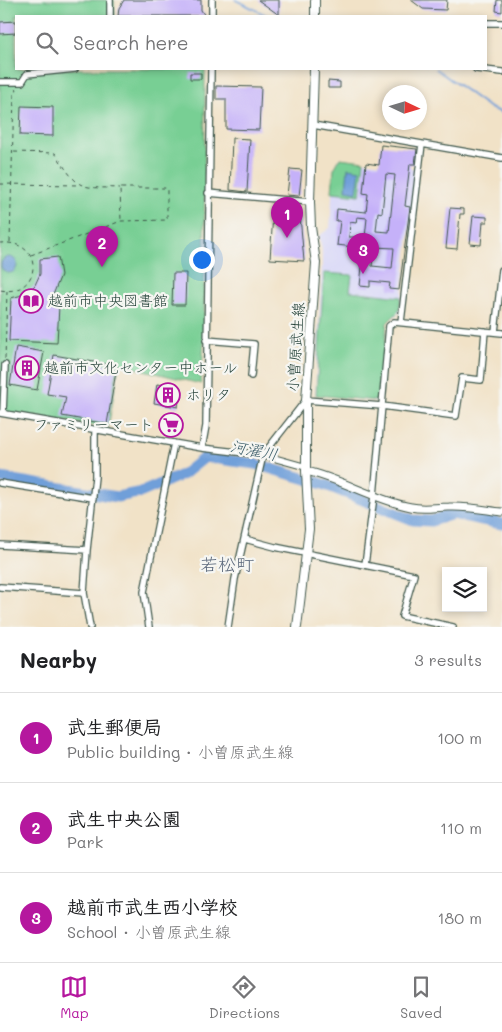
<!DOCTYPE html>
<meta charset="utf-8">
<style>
:root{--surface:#fff;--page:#f2f2f2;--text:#202124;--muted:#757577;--line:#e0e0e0;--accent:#b5179e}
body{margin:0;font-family:Mali,"Klee One",sans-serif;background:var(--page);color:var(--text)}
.controls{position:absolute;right:15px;bottom:15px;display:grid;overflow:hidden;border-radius:0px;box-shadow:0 2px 8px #0003}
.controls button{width:45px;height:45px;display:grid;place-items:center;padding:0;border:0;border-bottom:1px solid var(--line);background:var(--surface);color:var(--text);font:25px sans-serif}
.compass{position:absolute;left:382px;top:85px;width:45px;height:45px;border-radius:50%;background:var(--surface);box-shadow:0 2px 8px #0003;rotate:94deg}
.you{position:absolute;left:201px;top:259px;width:18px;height:18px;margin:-12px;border:4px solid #fff;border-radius:50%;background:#1a73e8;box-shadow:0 0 0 8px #1a73e833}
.badge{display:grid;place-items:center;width:32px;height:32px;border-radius:50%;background:var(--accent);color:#fff;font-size:16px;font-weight:700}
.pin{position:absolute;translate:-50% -41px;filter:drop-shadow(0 1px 2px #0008)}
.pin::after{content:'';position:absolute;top:26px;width:18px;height:15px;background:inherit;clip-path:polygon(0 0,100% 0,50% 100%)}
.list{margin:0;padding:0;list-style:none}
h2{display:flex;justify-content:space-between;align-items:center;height:65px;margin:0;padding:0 20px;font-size:21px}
h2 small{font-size:16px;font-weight:400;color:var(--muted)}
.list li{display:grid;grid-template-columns:32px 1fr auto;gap:15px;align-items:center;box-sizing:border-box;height:90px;padding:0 20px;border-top:1px solid var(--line)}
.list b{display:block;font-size:19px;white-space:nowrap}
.list p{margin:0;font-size:16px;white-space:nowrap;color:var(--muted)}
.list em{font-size:16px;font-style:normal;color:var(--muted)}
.icon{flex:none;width:28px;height:28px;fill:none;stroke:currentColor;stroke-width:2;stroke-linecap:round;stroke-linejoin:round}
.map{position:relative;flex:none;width:502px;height:627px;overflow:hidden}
.search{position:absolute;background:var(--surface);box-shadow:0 2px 8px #0003;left:15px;right:15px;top:15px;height:55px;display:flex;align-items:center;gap:12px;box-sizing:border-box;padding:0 18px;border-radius:0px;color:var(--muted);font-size:19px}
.sheet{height:335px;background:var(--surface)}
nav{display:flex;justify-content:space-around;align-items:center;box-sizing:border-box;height:70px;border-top:1px solid var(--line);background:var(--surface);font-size:14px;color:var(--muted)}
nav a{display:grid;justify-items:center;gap:2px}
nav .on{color:var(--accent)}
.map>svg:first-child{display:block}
.built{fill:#d8d7f8}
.green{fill:#78cf94;stroke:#4c8664}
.water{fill:#709fd9;stroke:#486e86}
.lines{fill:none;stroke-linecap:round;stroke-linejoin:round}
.stream{stroke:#709fd9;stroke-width:2}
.river{stroke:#709fd9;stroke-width:11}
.building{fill:#c5b1f9;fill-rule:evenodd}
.minor-casing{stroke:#3e564a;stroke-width:8}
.tertiary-casing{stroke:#3e564a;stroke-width:9}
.secondary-casing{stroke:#3e564a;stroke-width:10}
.path{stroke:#3e564a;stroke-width:1;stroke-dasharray:4 4;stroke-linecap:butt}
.minor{stroke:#fff;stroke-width:5.5}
.tertiary{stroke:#fff;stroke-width:7}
.secondary{stroke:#fff;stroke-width:8}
.labels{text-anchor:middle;stroke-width:4.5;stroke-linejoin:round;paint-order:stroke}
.poi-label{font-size:15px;fill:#1f3d34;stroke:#f6f6f2;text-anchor:start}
.street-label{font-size:15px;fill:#1f3d34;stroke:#f6f6f2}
.water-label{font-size:16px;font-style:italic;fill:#375a66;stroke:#f6f6f2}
.quarter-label{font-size:18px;fill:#596679;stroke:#f6f6f2}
</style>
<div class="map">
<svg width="502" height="627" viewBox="0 0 502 627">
<rect width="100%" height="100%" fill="#f6f6f2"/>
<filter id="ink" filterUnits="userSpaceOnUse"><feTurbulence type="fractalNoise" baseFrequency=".02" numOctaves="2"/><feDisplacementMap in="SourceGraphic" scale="10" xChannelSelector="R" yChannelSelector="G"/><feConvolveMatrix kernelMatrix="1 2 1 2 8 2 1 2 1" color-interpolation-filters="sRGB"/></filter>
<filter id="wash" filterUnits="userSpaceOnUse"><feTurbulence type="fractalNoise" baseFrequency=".0096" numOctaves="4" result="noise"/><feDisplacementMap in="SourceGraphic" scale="20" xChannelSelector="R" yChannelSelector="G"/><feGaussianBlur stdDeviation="1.12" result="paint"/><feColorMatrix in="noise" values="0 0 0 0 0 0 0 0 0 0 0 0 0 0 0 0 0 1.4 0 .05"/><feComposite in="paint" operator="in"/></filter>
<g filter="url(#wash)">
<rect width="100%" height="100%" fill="#f1e2c7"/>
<path class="built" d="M339,158l78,11 -17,143 -13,11 -6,76 -4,3 -62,-7 7,-129v-16l-3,-14 11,-8 4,-59z"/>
<path class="green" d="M0,0h114l1,16h-99v53h189l-1,272 -3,43 -82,-20 -11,64 -108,-17z
M340,158l24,3 -4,34 -28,-3 2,-23z
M324,273l28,2 -2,16 51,6 -2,14 -12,12 -7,75 -3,3 -61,-6z"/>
<path class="water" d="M348,168l12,2 -3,22 -11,-2z
M1 265a8 8 0 1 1 16 0a8 8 0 1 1-16 0Z"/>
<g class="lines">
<path class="stream" d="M236,0l32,16
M436,69l54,39 12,5"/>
<path class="river" d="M0,478l117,19 25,-5 42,-18 21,-17 50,7 68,20 90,36 18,1 22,-7 49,10"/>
</g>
<g id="blocks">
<path class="building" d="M124,0h77v10l4,6h-87l1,-8z
M258,0h21v15z
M411,0h36l-1,10 -23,-1z
M497,0h5v12l-6,-1z
M16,21v12l-16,1v-12z
M190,73h11v6h-11z
M328,81l12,1v6h-12z
M216,86l45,1 -2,43 -33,-1v-30h-10z
M21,106l32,1v29l-33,-1z
M232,138l18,1 -3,53 -17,-2z
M381,145l36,4 -2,15h-5l-5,42 5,1 -11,83 -10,-1 1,-6 -20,-2v6l-10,-1 7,-68 -10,-1 -1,6 -6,-1 -1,15h5l-1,10 -16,-2 3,-24h-4l1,-12 29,3 2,-18 -5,-1 3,-30 13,2zM386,174l9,1 -6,57 -13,-1 2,-19 4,1zM374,247l20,1 -2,20 -20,-2z
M290,169l12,1 -3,26 -12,-1z
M450,208l14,1v5h-4l-3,35 -11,-1z
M273,214l27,2 4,45 -34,-2z
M473,216l14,1v5h-4l-2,23 -11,-1z
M58,257l3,18 -12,30 10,1 -2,37 -48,-2 2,-43 15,-4 9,-9 5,-11v-15z
M173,273h13l-1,32h-13z
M16,347l28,5 -7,38 -27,-5z
M54,355l63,11 -10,58 -45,-8 4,-19 -19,-3z
M157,384l24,4 -3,19 -24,-4z
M163,418l18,4 -2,11 -18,-5z"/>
</g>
</g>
<g filter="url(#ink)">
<use href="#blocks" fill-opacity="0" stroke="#3e564a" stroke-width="1"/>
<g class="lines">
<g class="minor-casing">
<path id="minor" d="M110,0v16
M212,16v-16
M486,23h16
M476,69l26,3
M0,82h22l5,-8 48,-5
M313,125l189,33
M208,193l102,9
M401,322l21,-178
M495,332l7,-62
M206,340l48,4 -3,32
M0,413l202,35 61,7 43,12
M3,413l2,-48
M202,448l4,-22 5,-357
M0,483l93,15
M245,539l30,8 139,28 -12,41 51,11
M0,545l87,5
M365,565l9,-69 15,-170 5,-4 108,11
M0,587l84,6
M90,627l-6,-34 3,-43 8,-73v-48
M149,627l-5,-35 30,-149
M228,627l7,-48 28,-124 43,-55 76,6 74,10 6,-38 19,2 4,-49"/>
</g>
<g class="tertiary-casing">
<path id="tertiary" d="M306,471c36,8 68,29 105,36 13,3 24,0 38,0 17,-1 36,3 53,5"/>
</g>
<g class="secondary-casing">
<path id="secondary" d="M315,16v-16
M297,627l12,-98 -3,-58v-71l10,-137 -5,-36 -1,-25 4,-133"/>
</g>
<path class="path" d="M14,152l41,1c7,10 15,25 25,31 10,6 28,3 40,4
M0,184l80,1
M10,242l4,-148 3,-5
M0,243c47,-4 41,55 0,47
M31,255l90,-34 46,-1v-32h-47l1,33
M5,359l2,-68"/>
<use href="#minor" class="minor"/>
<use href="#tertiary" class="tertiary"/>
<use href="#secondary" class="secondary"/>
</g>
</g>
<defs>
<g id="library-ring" transform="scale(1.25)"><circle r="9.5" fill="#f6f6f2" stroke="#b5179e" stroke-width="1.5"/><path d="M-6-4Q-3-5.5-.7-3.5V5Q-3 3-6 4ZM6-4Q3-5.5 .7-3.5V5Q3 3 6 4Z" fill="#b5179e"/></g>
<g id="building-ring" transform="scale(1.25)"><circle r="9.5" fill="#f6f6f2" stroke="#b5179e" stroke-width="1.5"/><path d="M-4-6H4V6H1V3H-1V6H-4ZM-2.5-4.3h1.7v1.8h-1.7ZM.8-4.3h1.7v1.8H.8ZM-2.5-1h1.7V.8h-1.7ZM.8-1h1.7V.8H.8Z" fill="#b5179e"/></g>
<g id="supermarket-ring" transform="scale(1.25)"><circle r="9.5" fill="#f6f6f2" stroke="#b5179e" stroke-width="1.5"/><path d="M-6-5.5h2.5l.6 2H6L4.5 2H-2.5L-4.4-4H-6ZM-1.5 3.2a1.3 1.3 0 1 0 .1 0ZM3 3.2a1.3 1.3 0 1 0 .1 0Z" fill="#b5179e"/></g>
</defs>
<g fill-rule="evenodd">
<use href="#library-ring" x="31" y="301"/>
<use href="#building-ring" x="27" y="368"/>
<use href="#building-ring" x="168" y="395"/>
<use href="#supermarket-ring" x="171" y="425"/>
</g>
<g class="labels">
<g class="poi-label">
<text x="48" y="306">越前市中央図書館</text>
<text x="44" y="373">越前市文化センター中ホール</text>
<text x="186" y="400">ホリタ</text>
<text x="154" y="430" text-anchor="end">ファミリーマート</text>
</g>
<g class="street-label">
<text transform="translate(296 347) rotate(-86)" y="5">小曽原武生線</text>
</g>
<g class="water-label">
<text transform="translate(254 450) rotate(11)" y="6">河濯川</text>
</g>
<g class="quarter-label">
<text x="227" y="571">若松町</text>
</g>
</g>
</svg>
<div class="controls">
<button><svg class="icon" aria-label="layers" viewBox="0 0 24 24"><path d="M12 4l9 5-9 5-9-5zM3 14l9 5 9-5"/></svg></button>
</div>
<svg class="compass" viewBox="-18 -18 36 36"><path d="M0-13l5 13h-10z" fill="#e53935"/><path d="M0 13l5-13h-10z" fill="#757577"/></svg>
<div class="you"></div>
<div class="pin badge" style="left:287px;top:238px">1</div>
<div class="pin badge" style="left:102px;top:267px">2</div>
<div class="pin badge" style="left:363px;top:274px">3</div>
<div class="search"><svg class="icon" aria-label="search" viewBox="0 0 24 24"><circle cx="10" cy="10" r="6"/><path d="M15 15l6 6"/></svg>Search here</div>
</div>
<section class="sheet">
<h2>Nearby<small>3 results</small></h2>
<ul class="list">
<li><span class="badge">1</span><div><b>武生郵便局</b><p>Public building · 小曽原武生線</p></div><em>100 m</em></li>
<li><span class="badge">2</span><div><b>武生中央公園</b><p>Park</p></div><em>110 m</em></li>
<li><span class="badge">3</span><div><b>越前市武生西小学校</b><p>School · 小曽原武生線</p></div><em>180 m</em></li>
</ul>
</section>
<nav>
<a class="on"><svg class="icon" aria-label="map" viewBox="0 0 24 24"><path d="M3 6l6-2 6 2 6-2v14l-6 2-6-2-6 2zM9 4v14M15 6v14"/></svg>Map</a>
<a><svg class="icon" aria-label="directions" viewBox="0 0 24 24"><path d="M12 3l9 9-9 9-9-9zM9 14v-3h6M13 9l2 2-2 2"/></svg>Directions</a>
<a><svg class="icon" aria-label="saved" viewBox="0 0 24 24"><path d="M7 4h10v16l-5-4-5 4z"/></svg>Saved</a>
</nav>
